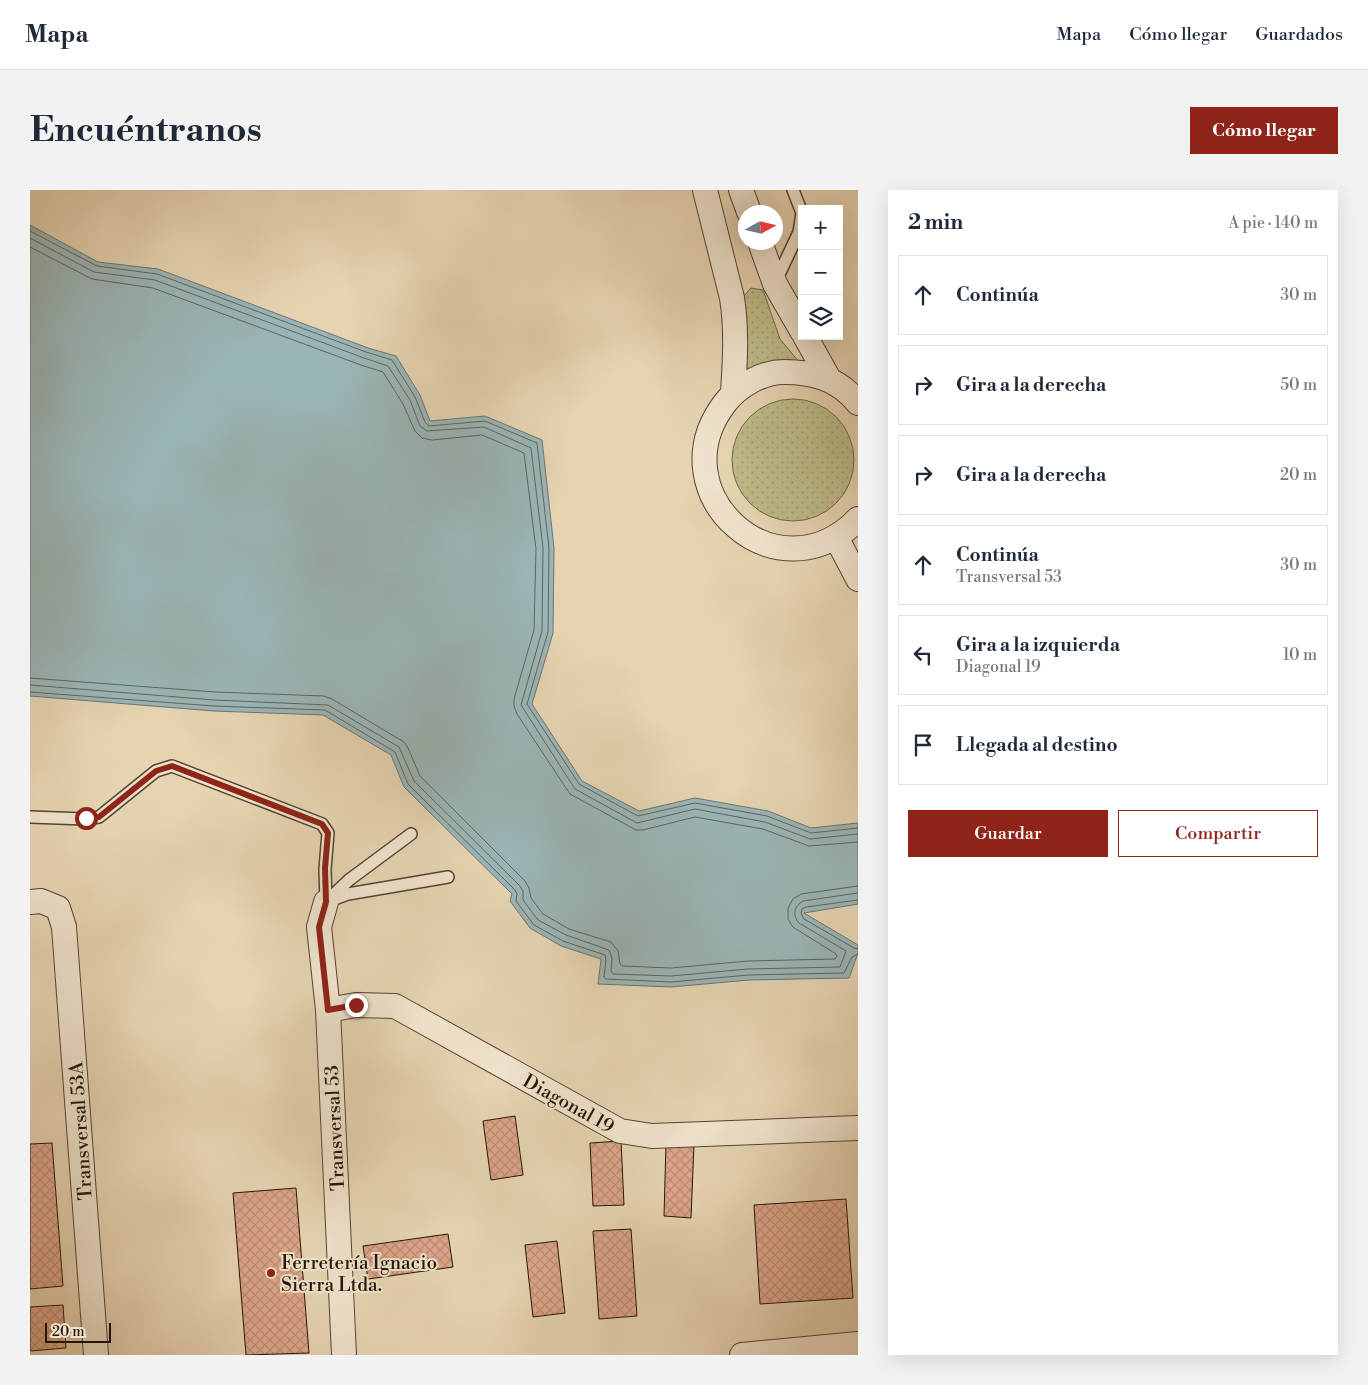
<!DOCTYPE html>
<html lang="es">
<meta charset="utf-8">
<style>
:root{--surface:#fff;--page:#f2f2f3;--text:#1f2937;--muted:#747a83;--line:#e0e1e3;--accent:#8f2418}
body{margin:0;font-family:"Libre Bodoni",serif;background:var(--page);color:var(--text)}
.controls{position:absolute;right:15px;top:15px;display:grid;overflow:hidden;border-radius:0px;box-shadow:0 5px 20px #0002}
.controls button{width:45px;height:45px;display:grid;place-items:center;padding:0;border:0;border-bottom:1px solid var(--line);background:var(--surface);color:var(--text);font:25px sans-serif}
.compass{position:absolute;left:708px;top:15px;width:45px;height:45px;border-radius:50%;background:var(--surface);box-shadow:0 5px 20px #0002;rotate:82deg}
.scale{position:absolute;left:15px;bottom:12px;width:66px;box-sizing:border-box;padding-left:5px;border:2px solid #251407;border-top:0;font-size:14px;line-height:18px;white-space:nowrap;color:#251407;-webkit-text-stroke:4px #efe2cc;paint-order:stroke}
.stop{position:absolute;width:15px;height:15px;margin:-11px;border:4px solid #8f2418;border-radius:50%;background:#fff}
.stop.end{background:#8f2418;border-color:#fff;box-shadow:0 1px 5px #0008}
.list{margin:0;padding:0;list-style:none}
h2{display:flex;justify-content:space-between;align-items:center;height:65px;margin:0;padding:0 20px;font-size:21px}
h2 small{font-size:16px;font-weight:400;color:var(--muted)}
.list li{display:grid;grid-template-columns:32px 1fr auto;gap:15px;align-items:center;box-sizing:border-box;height:80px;margin:0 10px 10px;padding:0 10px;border:1px solid var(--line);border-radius:0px}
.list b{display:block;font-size:19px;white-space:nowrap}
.list p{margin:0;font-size:16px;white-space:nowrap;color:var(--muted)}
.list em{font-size:16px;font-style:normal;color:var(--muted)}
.actions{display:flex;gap:10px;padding:15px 20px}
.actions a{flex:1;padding:11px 0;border:1px solid var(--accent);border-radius:0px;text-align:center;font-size:18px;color:var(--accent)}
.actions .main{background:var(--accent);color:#fff}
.icon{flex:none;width:28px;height:28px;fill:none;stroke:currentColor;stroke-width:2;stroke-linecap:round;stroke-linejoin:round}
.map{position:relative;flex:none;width:828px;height:1165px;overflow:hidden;border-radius:0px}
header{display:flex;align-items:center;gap:30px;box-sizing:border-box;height:70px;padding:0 25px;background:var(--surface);border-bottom:1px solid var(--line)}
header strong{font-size:24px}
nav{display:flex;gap:28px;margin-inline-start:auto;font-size:18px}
.intro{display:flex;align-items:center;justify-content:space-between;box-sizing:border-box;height:120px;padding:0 30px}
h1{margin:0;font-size:35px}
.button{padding:12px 22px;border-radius:0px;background:var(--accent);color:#fff;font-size:18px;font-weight:700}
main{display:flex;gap:30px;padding:0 30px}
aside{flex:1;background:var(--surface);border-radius:0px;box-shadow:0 5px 20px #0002}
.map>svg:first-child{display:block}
.grass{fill:url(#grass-dots);stroke:#706747}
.water{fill:#9ab5b6;stroke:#6b7570}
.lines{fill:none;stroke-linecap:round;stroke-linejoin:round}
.shore{stroke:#60645e;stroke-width:1}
.building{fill:url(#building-cross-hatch);stroke:#251407}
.lane-casing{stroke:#554432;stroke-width:14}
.street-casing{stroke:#554432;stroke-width:26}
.lane{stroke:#efe2cc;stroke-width:11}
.street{stroke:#efe2cc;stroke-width:24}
.route{stroke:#8f2418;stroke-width:6}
.poi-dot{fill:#8f2418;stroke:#efe2cc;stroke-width:2}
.labels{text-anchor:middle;stroke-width:4;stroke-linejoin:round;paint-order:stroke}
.street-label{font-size:19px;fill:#251407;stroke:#efe2cc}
.poi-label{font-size:19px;fill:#251407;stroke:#efe2cc;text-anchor:start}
</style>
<header>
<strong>Mapa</strong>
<nav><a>Mapa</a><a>Cómo llegar</a><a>Guardados</a></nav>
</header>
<div class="intro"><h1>Encuéntranos</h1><a class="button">Cómo llegar</a></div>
<main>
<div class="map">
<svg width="828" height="1165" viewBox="0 0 828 1165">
<defs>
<pattern id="grass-dots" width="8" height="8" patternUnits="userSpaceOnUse" patternTransform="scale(1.25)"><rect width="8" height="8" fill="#bcba87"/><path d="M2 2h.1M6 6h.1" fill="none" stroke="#a19f73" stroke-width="1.8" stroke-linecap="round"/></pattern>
<pattern id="building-cross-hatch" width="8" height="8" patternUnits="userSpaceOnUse" patternTransform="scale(1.25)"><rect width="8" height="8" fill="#dca589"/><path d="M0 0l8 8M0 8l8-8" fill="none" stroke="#bd8d75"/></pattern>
</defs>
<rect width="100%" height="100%" fill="#e6d3b1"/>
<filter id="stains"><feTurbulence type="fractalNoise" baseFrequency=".004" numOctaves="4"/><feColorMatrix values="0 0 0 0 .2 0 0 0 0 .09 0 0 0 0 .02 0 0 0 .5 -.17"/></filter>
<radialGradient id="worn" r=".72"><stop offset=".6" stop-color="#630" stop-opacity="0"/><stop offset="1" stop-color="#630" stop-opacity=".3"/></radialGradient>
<path class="grass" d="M721,98l12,2 17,49 19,23 -64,20 9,-34v-52z
M702 270a61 61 0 1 1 122 0a61 61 0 1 1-122 0Z"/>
<path class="water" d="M0,35l68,37 60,7 210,79 28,8 24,39 10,26 55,-5 57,24 12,108 -1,85 -21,71 50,77 57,30 56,-13 73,13 43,17 47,-5v81l-54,9 54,32v8l-9,25 -100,2 -78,7 -73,-3 3,-25 -40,-13 -31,-18 -20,-27 2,-7 -108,-107 -13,-32 -68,-40 -109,-4 -184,-15z"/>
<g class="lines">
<path class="shore" d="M0,41l67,35 60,8 209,78 26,8 23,37 10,25 4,4 56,-5 52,22 12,105 -1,84 -21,72 52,80 59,32 57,-13 72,13 44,17 47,-5
M0,48l64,34 61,8 209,78 24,8 22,34 10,26 7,5 57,-4 47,21 12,100 -1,83 -21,74 54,84 62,34 58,-14 70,13 45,17 48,-5
M0,57l62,32 61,9 208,77 22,7 20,32 12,27 7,7 10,2 50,-5 42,18 12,96 -2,81 -20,69v7l3,8 53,80 66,36h7l52,-13 68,12 46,17 49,-4
M0,488l185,14 109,4 8,3 72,43 4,6 12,28 105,105 4,7 2,10 12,16 26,15 42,13 7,9 2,13 2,2 49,2 77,-7 87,-2 2,-3 -1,-2 -43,-27 -5,-8v-11l5,-9 8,-5 57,-8
M0,495l184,15 114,5 71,42 15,34 106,105 3,5v9l15,20 28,15 43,15 3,8 -1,13 2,3 58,2 77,-7 92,-2 6,-16 -47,-28c-7,-8 -5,-17 4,-22l55,-8
M0,502l184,14 111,4 70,42 13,32 107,106 2,4 -1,7 18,24 29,16 42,14 1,5 -2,17 2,2 65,3 78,-7 95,-2 8,-16 6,-3
M828,710l-52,7 -4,2 -1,4 3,6 50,29 4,1"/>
</g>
<path class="building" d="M485,926l8,59 -32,5 -8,-59z
M591,951l3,64 -31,1 -3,-63z
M22,953l11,143 -33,3v-145z
M636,953l28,1 -3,74 -27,-2z
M266,998l13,165 -63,2 -13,-162z
M816,1009l7,99 -93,6 -6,-99z
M601,1039l6,87 -38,3 -6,-88z
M418,1044l5,33 -85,12 -5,-33z
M527,1051l8,72 -32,4 -8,-72z
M33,1115l3,43 -36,3v-44z"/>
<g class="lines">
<g class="lane-casing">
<path id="lane" d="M746,91l23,-49 3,-19 -9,-23
M0,627l56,2 13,-2 57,-46 16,-5 150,58 6,9 -3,36 1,33
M299,709l20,-19 62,-46
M296,712l22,-8 100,-17"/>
</g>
<g class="street-casing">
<path id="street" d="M675,0l27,108c5,32 3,63 1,95
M711,0l8,22
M730,52l15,42 27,47
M775,146l24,43
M828,213c-19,-24 -44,-31 -74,-31 -22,0 -46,14 -59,31 -69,90 52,199 133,116
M806,347l22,42
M0,712l11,-1 17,7 6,19 32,428
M296,712l-7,25 9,83 16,345
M298,820l28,-5 39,1 225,125 32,5 206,-8
M712,1165l116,-11"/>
</g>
<use href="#lane" class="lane"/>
<use href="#street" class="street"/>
</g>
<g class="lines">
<path class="route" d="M56,628l13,-1 57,-46 16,-5 150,58 6,9 -3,35 1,34 -7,25 9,83 28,-5"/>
</g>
<circle class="poi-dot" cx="241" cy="1083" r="5"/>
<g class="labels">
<g class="street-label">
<text transform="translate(539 913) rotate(29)" y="7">Diagonal 19</text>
<text transform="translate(304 938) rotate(-93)" y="7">Transversal 53</text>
<text transform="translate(50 941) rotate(-94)" y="7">Transversal 53A</text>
</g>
<g class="poi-label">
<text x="251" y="1079">Ferretería Ignacio<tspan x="251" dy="22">Sierra Ltda.</tspan></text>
</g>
</g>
<rect width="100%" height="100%" filter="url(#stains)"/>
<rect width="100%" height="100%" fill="url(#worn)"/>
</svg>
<div class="controls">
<button>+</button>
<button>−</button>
<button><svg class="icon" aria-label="layers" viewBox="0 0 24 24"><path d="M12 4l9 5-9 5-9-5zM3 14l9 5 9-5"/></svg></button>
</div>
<svg class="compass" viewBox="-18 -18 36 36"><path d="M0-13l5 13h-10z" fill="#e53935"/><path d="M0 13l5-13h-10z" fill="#747a83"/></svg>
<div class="scale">20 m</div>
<div class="stop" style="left:56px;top:628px"></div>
<div class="stop end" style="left:326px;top:815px"></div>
</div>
<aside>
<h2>2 min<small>A pie · 140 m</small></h2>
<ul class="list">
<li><svg class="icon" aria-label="ahead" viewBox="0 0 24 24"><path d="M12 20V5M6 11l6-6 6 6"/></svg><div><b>Continúa</b></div><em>30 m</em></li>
<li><svg class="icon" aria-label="right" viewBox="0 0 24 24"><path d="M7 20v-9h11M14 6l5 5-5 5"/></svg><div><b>Gira a la derecha</b></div><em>50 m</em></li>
<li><svg class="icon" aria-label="right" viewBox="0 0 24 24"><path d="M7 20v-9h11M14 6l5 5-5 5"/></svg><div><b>Gira a la derecha</b></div><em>20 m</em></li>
<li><svg class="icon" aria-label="ahead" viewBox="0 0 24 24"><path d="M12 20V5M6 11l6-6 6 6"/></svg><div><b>Continúa</b><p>Transversal 53</p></div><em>30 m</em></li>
<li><svg class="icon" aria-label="left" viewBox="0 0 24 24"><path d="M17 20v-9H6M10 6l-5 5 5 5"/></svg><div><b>Gira a la izquierda</b><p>Diagonal 19</p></div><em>10 m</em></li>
<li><svg class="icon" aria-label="arrive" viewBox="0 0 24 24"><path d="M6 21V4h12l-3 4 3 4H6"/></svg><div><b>Llegada al destino</b></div></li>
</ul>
<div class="actions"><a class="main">Guardar</a><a>Compartir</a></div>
</aside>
</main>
